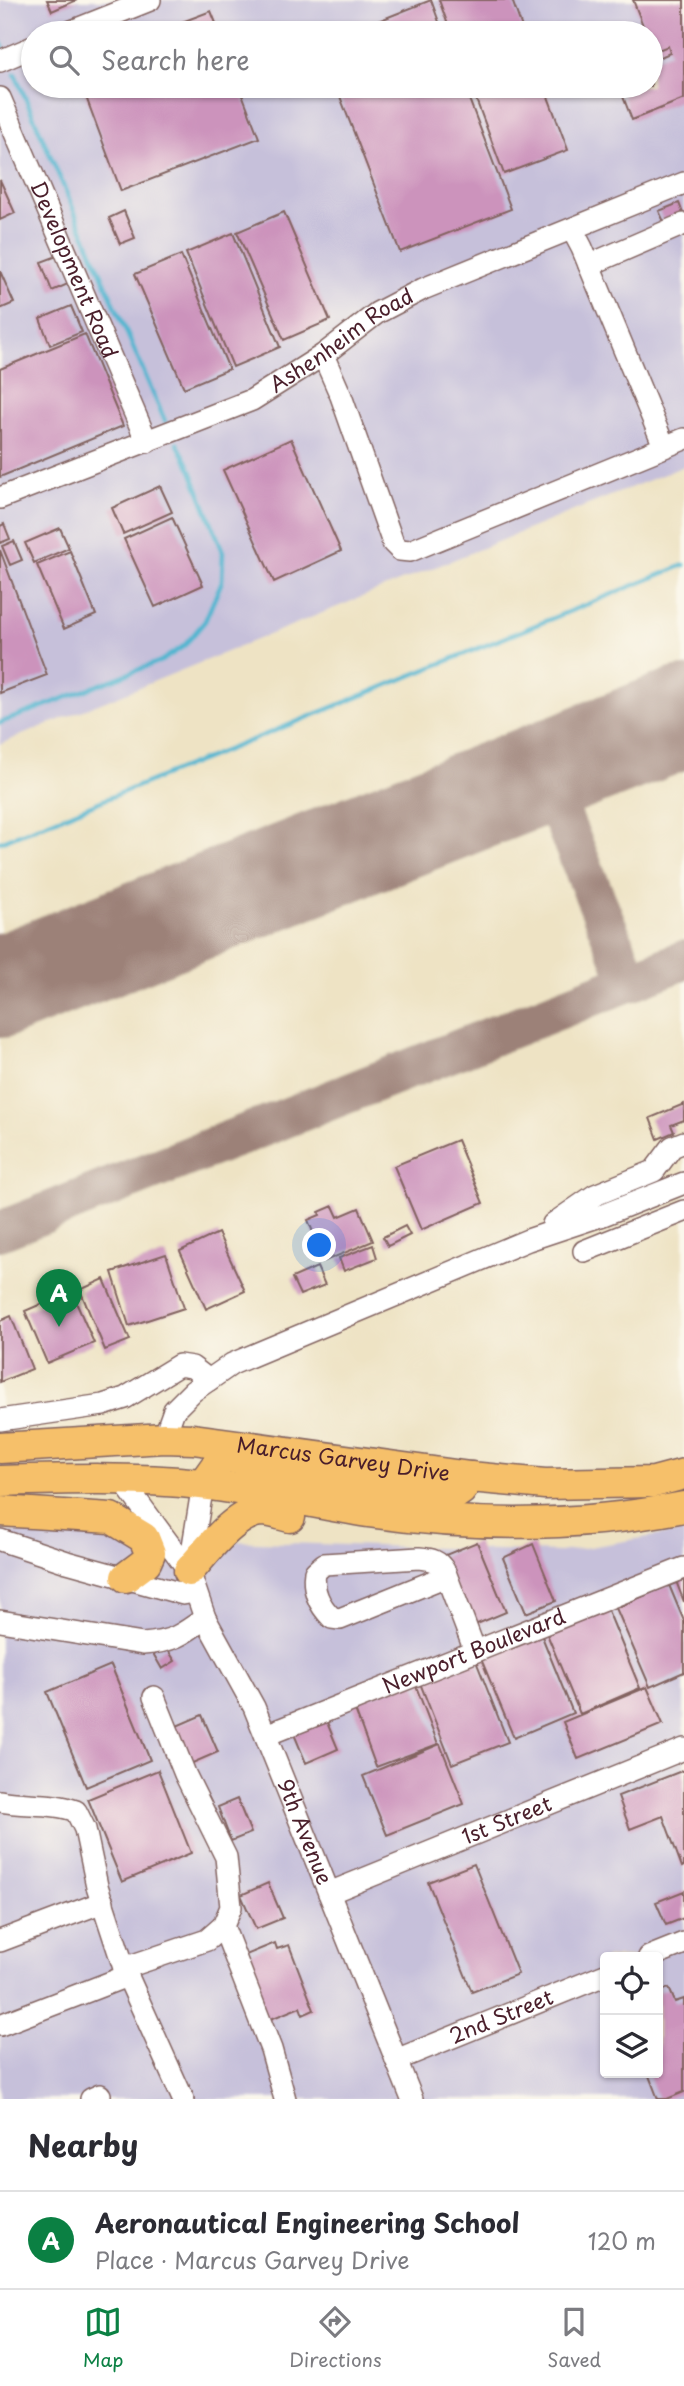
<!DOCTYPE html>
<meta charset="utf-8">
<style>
:root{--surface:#fff;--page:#f7f7f7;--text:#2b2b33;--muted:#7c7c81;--line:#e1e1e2;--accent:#0b8043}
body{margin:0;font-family:"Playpen Sans",sans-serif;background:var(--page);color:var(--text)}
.controls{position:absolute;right:21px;bottom:21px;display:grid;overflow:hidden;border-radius:7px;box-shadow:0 2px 5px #0004}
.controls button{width:63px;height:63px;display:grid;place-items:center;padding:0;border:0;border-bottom:2px solid var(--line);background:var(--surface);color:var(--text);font:35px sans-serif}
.you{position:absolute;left:320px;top:1246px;width:24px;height:24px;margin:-18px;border:5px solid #fff;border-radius:50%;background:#1a73e8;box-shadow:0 0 0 10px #1a73e833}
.badge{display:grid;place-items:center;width:46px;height:46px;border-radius:50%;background:var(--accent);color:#fff;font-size:23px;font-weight:700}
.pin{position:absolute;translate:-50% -58px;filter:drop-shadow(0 2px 4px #0008)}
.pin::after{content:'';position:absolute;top:37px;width:24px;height:21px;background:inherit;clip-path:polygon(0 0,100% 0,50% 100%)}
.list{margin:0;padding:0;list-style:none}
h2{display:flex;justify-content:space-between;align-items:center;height:91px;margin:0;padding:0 28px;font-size:30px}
h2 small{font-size:23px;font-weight:400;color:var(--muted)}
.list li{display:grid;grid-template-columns:46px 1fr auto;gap:21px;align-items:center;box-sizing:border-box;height:98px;padding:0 28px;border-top:2px solid var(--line)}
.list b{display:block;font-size:26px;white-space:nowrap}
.list p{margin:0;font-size:23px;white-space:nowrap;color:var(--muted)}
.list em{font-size:23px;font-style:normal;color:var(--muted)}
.icon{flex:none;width:38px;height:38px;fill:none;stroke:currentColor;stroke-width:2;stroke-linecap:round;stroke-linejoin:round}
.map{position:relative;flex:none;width:684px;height:2099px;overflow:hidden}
.search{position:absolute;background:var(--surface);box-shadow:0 2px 5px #0004;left:21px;right:21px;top:21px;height:77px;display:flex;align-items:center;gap:18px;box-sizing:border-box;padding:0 24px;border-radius:38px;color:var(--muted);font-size:26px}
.sheet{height:189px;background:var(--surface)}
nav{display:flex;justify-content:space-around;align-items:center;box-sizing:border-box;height:98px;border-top:2px solid var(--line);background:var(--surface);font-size:19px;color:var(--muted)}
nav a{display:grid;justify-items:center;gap:4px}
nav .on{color:var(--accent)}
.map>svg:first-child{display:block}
.industrial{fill:#c6c0da;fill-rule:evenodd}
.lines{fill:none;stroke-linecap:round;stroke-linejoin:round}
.stream{stroke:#51b5d0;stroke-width:4.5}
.taxiway{stroke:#9c8178;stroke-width:40}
.runway{stroke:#9c8178;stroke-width:102}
.building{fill:#cc93bc}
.minor-casing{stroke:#836461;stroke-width:24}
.highway-casing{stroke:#836461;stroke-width:33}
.minor{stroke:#fff;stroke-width:21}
.highway{stroke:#f6c06b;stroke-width:30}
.labels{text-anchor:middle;stroke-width:5;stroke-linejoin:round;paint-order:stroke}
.street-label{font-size:21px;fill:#4a1f2b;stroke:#fbf7ec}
</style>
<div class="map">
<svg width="684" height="2099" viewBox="0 0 684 2099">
<rect width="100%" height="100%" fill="#fbf7ec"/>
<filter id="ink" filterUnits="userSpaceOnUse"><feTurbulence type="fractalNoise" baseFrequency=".0143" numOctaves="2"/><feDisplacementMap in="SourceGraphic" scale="14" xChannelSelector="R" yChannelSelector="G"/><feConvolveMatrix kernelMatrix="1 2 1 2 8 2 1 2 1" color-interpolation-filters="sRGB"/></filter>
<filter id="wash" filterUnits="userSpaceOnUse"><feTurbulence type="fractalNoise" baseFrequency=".00686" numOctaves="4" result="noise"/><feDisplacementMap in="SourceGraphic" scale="28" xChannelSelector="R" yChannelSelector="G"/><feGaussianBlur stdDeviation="1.57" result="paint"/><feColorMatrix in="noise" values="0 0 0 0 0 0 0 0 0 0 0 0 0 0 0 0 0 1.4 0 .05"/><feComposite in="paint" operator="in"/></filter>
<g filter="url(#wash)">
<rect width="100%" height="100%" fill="#eee3c4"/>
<path class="industrial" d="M0,0h684v466l-684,278zM33,33h618v53h-618z
M0,1531l171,8 389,13 124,-21v568h-684zM605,1957h53v116h-53z"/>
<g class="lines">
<path class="stream" d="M0,41l3,6
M15,74l150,347
M0,723l161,-62 23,-15 21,-25 17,-40 1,-29 -35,-89 -11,-20
M0,842l684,-277"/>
<path class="taxiway" d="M544,773l86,209
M0,1231l684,-271"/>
<path class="runway" d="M0,987l684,-270"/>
</g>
<g id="blocks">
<path class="building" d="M47,0h30l-25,11z
M431,0l12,33h-95z
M439,0h73l12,33h-73z
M633,0h51v99l-52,21 -13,-34h32v-25l19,-8 -2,-7 -15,6 -2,-19h-5z
M211,11l9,22h-67z
M82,86h157l20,52 -138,53z
M336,86h128l47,123 -111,43z
M471,86h73l24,64 -64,24z
M0,180l15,33 -15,7z
M679,203l5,13 -19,8 -6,-13z
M124,211l11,27 -15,6 -11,-26z
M284,212l46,108 -46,20 -47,-108z
M233,233l47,114 -47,20 -47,-114z
M181,255l48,114 -45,19 -49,-114z
M57,256l11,28 -16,7 -11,-29z
M0,271l14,32 -14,6z
M71,306l11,26 -32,13 -10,-26z
M85,334l38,92 -123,51v-108z
M291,439l50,112 -67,31 -51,-112z
M160,486l12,26 -49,22 -11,-26z
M172,517l31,68 -48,22 -31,-68z
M4,524l6,15 -10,4v-17z
M60,528l9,20 -35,15 -9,-20z
M14,541l8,19 -12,5 -8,-19z
M0,550l47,125 -47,18z
M70,551l26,64 -32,14 -27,-64z
M684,1104v16l-13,5 3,7 -16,7 -8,-21z
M457,1140l26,63 -62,27 -27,-64z
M333,1206l5,11 21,-9 14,33 -48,20 -17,-41 12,-5 -1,-3z
M405,1226l5,9 -22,11 -5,-9z
M218,1233l27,58 -39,18 -26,-58z
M373,1245l4,13 -33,13 -5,-13z
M166,1254l18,54 -55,18 -17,-54z
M317,1267l8,18 -25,10 -8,-17z
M104,1279l26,61 -25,10 -25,-60z
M71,1291l23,52 -47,20 -22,-52z
M11,1316l21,53 -32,13v-61z
M477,1542l29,70 -36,15 -27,-71z
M533,1544l23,57 -30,12 -23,-55z
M684,1578v24l-8,-21z
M669,1585l15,36v51l-34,15 -34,-79z
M607,1608l33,80 -60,26 -33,-80z
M541,1634l32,79 -59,25 -33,-79z
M166,1647l9,14 -13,8 -8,-14z
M476,1661l32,81 -56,22 -32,-81z
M111,1665l39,95 -64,27 -39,-95z
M414,1681l24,63 -62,23 -23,-63z
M647,1687l16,37 -85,35 -15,-37z
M202,1715l16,37 -30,13 -16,-37z
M326,1720l12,29 -32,14 -12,-29z
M440,1744l24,60 -77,31 -24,-59z
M158,1770l33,83 -69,29 -34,-83z
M684,1770v96l-2,1 -19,-51 -33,13 -12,-33z
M237,1799l14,34 -20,8 -13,-34z
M474,1864l44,110 -46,18 -44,-110z
M268,1883l15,35 -27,11 -15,-34z
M684,1891v27l-18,7 -10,-23z
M275,1943l2,6 12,-4 25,65 -11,5 -3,-8 -34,14 -25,-64z
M669,1988l6,14 9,-3v93l-17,7h-9l-10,-26h10v-81z"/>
</g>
</g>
<g filter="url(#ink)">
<use href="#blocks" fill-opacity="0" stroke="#836461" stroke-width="2"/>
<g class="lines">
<g class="minor-casing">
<g id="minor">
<path d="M67,33l83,-33"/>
<path d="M0,61l33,-14"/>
<path id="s1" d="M0,98l147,344"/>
<path d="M572,229l10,19 82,198"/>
<path d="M589,265l95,-41"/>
<path d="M323,355l18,41 52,147 7,7 10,1 274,-112"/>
<path id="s2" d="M0,498l252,-98 71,-45 54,-42 46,-24 261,-106"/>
<path d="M553,1224l42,-29 59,-24 18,-24 12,-5"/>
<path d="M584,1251l100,-40"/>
<path d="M0,1420l103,-15 22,-7 54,-33 13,2 17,13"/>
<path d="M164,1438l10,-28 19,-19 39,-27 296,-124 75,-25 81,-32"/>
<path id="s3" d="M122,1480l67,91 16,47 49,89 158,392"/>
<path d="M0,1540l67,22 116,32 12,-2"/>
<path d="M189,1571l14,-87"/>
<path d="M445,1572c-6,-12 -14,-13 -26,-14l-95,6 -9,8c-3,19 4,33 17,46l8,1 99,-40 6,-7 30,79"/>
<path d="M0,1621l143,23c29,-2 39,-9 62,-26"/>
<path id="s4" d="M266,1735l418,-167"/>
<path d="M0,1801c25,5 52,1 76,10l9,18 12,57 27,82 59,131"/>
<path id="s5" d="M329,1893l355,-144"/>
<path d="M223,1926l48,123 14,50"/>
<path d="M0,1941l103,-39"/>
<path d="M649,1957l35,-14"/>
<path d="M124,1968l83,-28 16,-14 8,-19 -5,-50 -41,-83 -31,-77"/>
<path d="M0,2025l127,-49"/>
<path id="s6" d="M396,2060l209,-85"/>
<path d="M91,2099l9,-4"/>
</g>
</g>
<g class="highway-casing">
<g id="highway">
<path id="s7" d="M0,1448l164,-10 29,1 277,38 75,7 109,-2 30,-8"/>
<path d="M0,1481c67,-2 135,-4 201,3 56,6 112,19 167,28 104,15 213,15 316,-5"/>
<path d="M203,1484l17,-24 8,-3 95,22 128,18 10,-7 9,-13"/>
<path d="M0,1511l111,7 33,20 6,15 -4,9 -20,15"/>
<path d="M189,1571c17,-19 46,-59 73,-60 9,0 19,4 28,6"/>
</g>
</g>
<use href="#minor" class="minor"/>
<use href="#highway" class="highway"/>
</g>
</g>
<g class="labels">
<g class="street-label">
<text dy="7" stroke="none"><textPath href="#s1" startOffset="187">Development Road</textPath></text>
<text dy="7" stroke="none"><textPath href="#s2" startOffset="378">Ashenheim Road</textPath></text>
<text dy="7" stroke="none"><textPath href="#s7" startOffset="345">Marcus Garvey Drive</textPath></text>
<text dy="7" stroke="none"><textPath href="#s4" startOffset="224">Newport Boulevard</textPath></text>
<text dy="7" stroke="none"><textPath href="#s5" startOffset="192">1st Street</textPath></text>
<text dy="7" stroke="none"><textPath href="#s3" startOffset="399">9th Avenue</textPath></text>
<text dy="7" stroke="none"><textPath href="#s6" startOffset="114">2nd Street</textPath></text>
</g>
</g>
</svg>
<div class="controls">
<button><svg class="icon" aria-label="locate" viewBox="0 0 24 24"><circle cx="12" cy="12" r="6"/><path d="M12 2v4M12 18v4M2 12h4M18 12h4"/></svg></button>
<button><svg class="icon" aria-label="layers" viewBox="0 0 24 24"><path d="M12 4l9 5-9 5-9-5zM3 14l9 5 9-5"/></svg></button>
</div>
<div class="you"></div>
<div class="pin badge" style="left:59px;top:1327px">A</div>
<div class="search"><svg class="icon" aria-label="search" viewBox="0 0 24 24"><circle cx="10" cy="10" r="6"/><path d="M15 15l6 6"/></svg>Search here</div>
</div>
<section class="sheet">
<h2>Nearby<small></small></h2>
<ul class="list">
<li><span class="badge">A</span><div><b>Aeronautical Engineering School</b><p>Place · Marcus Garvey Drive</p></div><em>120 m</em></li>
</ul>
</section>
<nav>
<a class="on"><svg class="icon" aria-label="map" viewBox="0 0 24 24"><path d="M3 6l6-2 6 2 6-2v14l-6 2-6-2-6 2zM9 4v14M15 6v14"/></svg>Map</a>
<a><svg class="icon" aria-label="directions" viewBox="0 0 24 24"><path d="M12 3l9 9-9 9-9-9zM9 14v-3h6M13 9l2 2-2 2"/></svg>Directions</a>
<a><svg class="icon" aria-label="saved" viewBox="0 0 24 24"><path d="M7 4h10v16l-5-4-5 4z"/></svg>Saved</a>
</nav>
